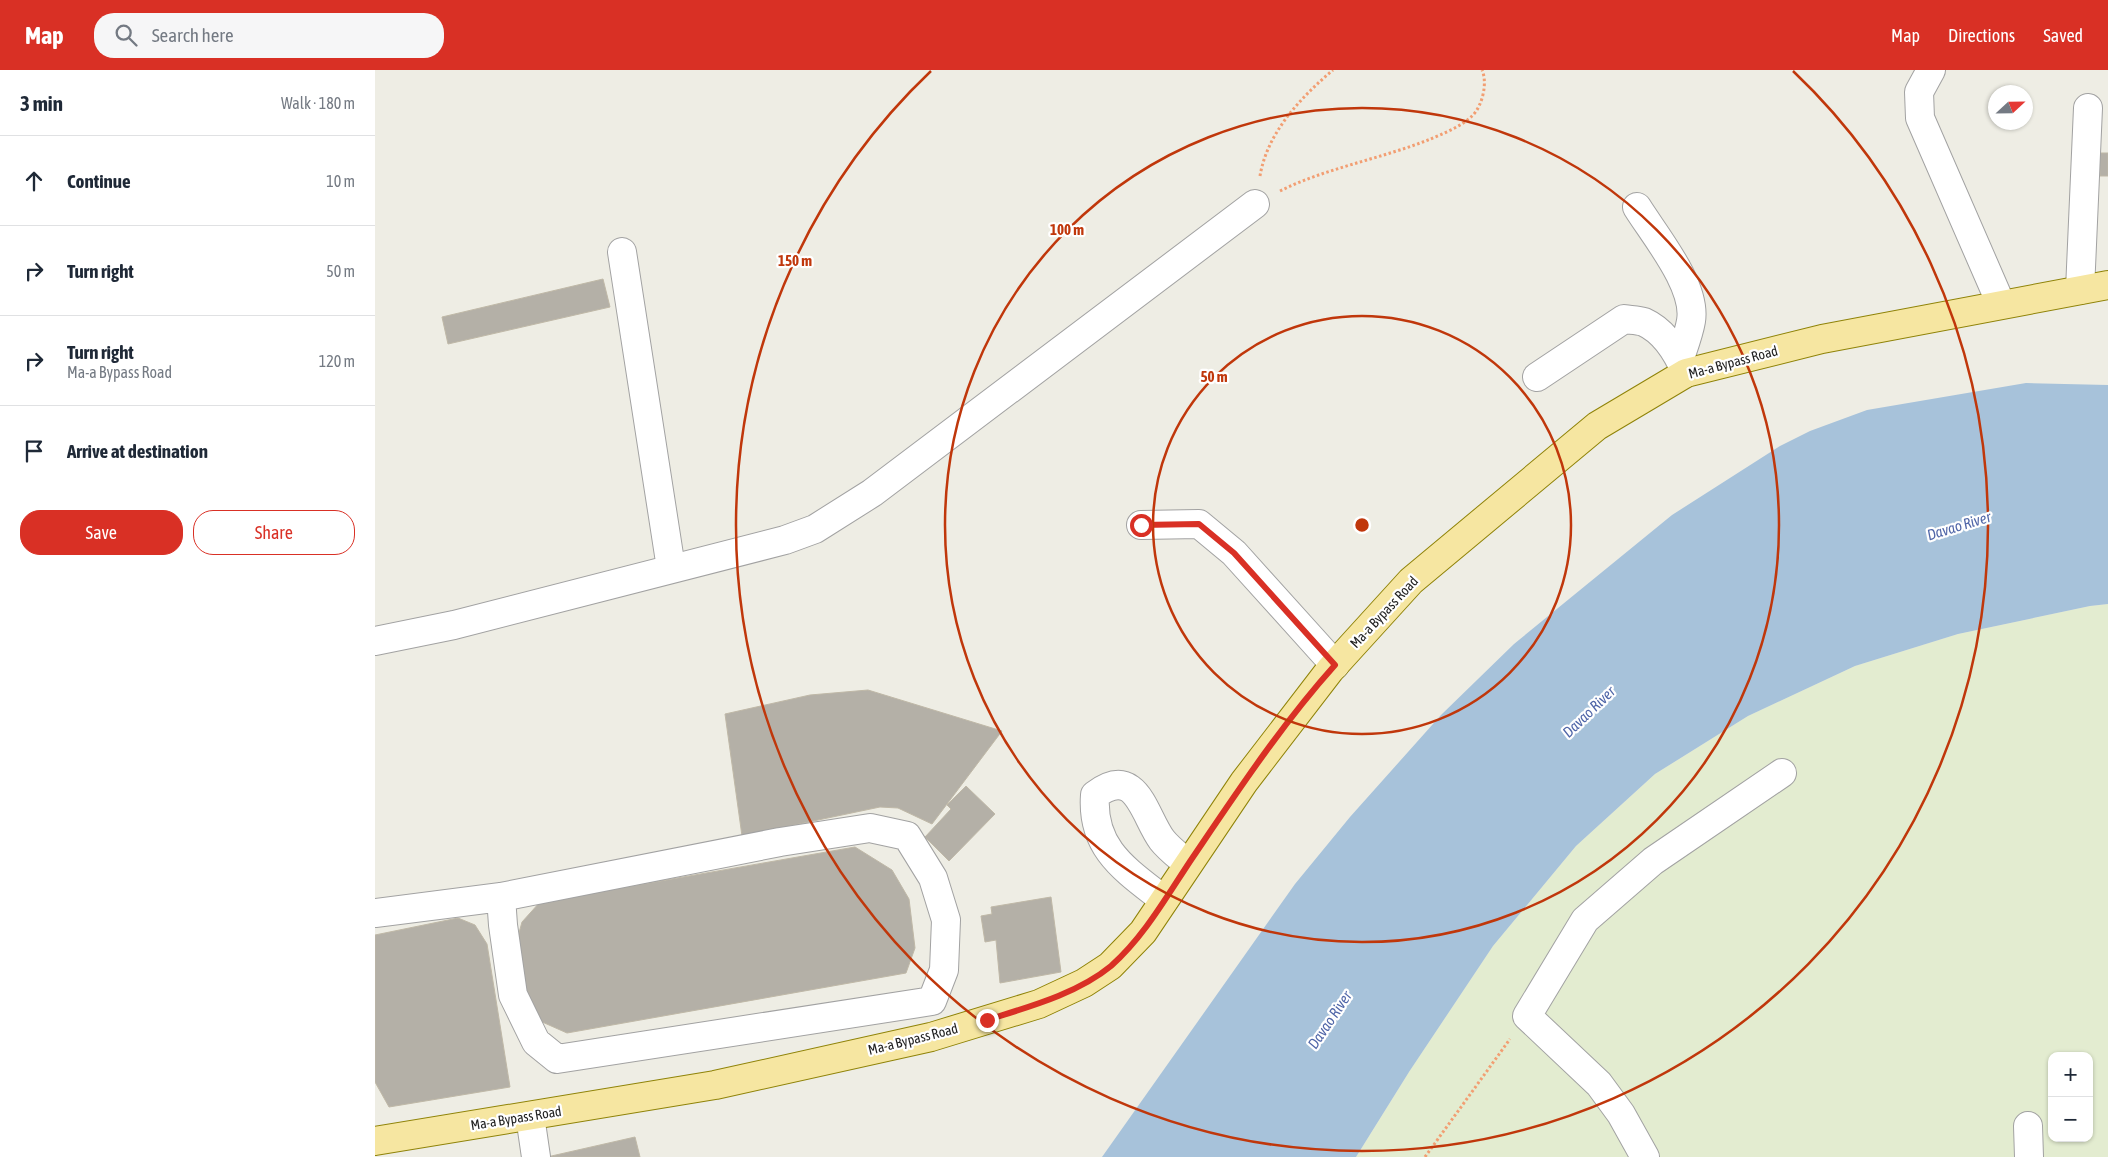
<!DOCTYPE html>
<meta charset="utf-8">
<style>
:root{--surface:#fff;--page:#f6f6f7;--text:#1f2937;--muted:#747a83;--line:#e0e1e3;--accent:#d93025}
body{margin:0;font-family:"Asap Condensed",sans-serif;background:var(--page);color:var(--text)}
.controls{position:absolute;right:15px;bottom:15px;display:grid;overflow:hidden;border-radius:10px;box-shadow:0 1px 4px #0004}
.controls button{width:45px;height:45px;display:grid;place-items:center;padding:0;border:0;border-bottom:1px solid var(--line);background:var(--surface);color:var(--text);font:25px sans-serif}
.compass{position:absolute;left:1613px;top:15px;width:45px;height:45px;border-radius:50%;background:var(--surface);box-shadow:0 1px 4px #0004;rotate:68deg}
.stop{position:absolute;width:15px;height:15px;margin:-11px;border:4px solid #d93025;border-radius:50%;background:#fff}
.stop.end{background:#d93025;border-color:#fff;box-shadow:0 1px 5px #0008}
.list{margin:0;padding:0;list-style:none}
h2{display:flex;justify-content:space-between;align-items:center;height:65px;margin:0;padding:0 20px;font-size:21px}
h2 small{font-size:16px;font-weight:400;color:var(--muted)}
.list li{display:grid;grid-template-columns:32px 1fr auto;gap:15px;align-items:center;box-sizing:border-box;height:90px;padding:0 20px;border-top:1px solid var(--line)}
.list b{display:block;font-size:19px;white-space:nowrap}
.list p{margin:0;font-size:16px;white-space:nowrap;color:var(--muted)}
.list em{font-size:16px;font-style:normal;color:var(--muted)}
.actions{display:flex;gap:10px;padding:15px 20px}
.actions a{flex:1;padding:11px 0;border:1px solid var(--accent);border-radius:20px;text-align:center;font-size:18px;color:var(--accent)}
.actions .main{background:var(--accent);color:#fff}
.icon{flex:none;width:28px;height:28px;fill:none;stroke:currentColor;stroke-width:2;stroke-linecap:round;stroke-linejoin:round}
.map{position:relative;flex:none;width:1733px;height:1087px;overflow:hidden}
header{display:flex;align-items:center;gap:30px;box-sizing:border-box;height:70px;padding:0 25px;background:var(--accent);color:#fff}
header strong{font-size:24px}
nav{display:flex;gap:28px;margin-inline-start:auto;font-size:18px}
.search{width:350px;height:45px;background:var(--page);display:flex;align-items:center;gap:12px;box-sizing:border-box;padding:0 18px;border-radius:20px;color:var(--muted);font-size:19px}
main{display:flex}
aside{flex:1;background:var(--surface)}
.map>svg:first-child{display:block}
.farmland{fill:#e3ecd0;fill-rule:evenodd}
.water{fill:#a7c2da}
.building{fill:#b4b0a7;stroke:#bfb8a7}
.lines{fill:none;stroke-linecap:round;stroke-linejoin:round}
.minor-casing{stroke:#a2a2a2;stroke-width:30}
.major-casing{stroke:#8f8308;stroke-width:30}
.path{stroke:#f29e72;stroke-width:3;stroke-dasharray:2.5 2.5;stroke-linecap:butt}
.minor{stroke:#fff;stroke-width:28}
.major{stroke:#f6e6a1;stroke-width:28}
.route{stroke:#d93025;stroke-width:6}
.ring{fill:none;stroke:#c0370b;stroke-width:2.5}
.labels{text-anchor:middle;stroke-width:4.5;stroke-linejoin:round;paint-order:stroke}
.street-label{font-size:14px;fill:#1e1e1e;stroke:#fff}
.water-label{font-size:15px;font-style:italic;fill:#5066a8;stroke:#fff}
.centre{fill:#c0370b;stroke:#fff;stroke-width:2.5}
.ring-label{font-size:15px;text-anchor:middle;font-weight:bold;fill:#c0370b;stroke:#fff;stroke-width:4.5;stroke-linejoin:round;paint-order:stroke}
</style>
<header>
<strong>Map</strong>
<div class="search"><svg class="icon" aria-label="search" viewBox="0 0 24 24"><circle cx="10" cy="10" r="6"/><path d="M15 15l6 6"/></svg>Search here</div>
<nav><a>Map</a><a>Directions</a><a>Saved</a></nav>
</header>
<main>
<aside>
<h2>3 min<small>Walk · 180 m</small></h2>
<ul class="list">
<li><svg class="icon" aria-label="ahead" viewBox="0 0 24 24"><path d="M12 20V5M6 11l6-6 6 6"/></svg><div><b>Continue</b></div><em>10 m</em></li>
<li><svg class="icon" aria-label="right" viewBox="0 0 24 24"><path d="M7 20v-9h11M14 6l5 5-5 5"/></svg><div><b>Turn right</b></div><em>50 m</em></li>
<li><svg class="icon" aria-label="right" viewBox="0 0 24 24"><path d="M7 20v-9h11M14 6l5 5-5 5"/></svg><div><b>Turn right</b><p>Ma-a Bypass Road</p></div><em>120 m</em></li>
<li><svg class="icon" aria-label="arrive" viewBox="0 0 24 24"><path d="M6 21V4h12l-3 4 3 4H6"/></svg><div><b>Arrive at destination</b></div></li>
</ul>
<div class="actions"><a class="main">Save</a><a>Share</a></div>
</aside>
<div class="map">
<svg width="1733" height="1087" viewBox="0 0 1733 1087">
<rect width="100%" height="100%" fill="#eeede4"/>
<path class="farmland" d="M1733,534v553h-752l53,-85 84,-126 83,-100 79,-72 93,-58 107,-50 103,-32 132,-28zM1677,986h37v82h-37z"/>
<path class="water" d="M1651,313l82,2v219l-18,2 -132,28 -103,32 -107,50 -93,58 -79,72 -83,100 -84,126 -53,85h-254l193,-273 55,-67 91,-102 73,-71 158,-129 108,-69 30,-15 57,-21z"/>
<path class="building" d="M1725,83h8v23h-8z
M228,209l7,28 -162,37 -6,-27z
M493,620l134,41 -70,93 -34,-16 -18,-1 -138,29 -17,-122 85,-19z
M591,716l29,28 -46,47 -24,-24 26,-28 -4,-4z
M480,777l37,23 17,29 6,49 -9,25 -339,60 -27,-12 -16,-28 -7,-53 5,-18 18,-20z
M676,827l10,75 -61,11 -4,-43 -11,2 -4,-26 11,-2 -1,-7z
M83,848l17,7 12,19 23,143 -121,20 -14,-25v-147z
M260,1067l5,20h-93z"/>
<g class="lines">
<g class="minor-casing">
<path id="minor" d="M1556,0l-12,22 1,26 81,186
M1262,137c18,29 60,79 54,114 -2,12 -7,25 -11,37
M247,182l49,316
M1705,220l8,-182
M1162,307l87,-58c6,1 14,1 20,3 20,9 34,32 42,51
M766,455l58,-1 35,29 101,112
M0,571l79,-16 331,-85 30,-11 57,-36 383,-289
M789,830c-38,-30 -73,-51 -69,-105 42,-32 49,21 67,45 7,9 18,17 26,24
M0,843l126,-16 279,-55 90,-14 37,8 26,42 13,42 -2,50 -12,31 -375,58 -21,-17 -23,-47 -10,-70 -2,-28
M155,1046l6,41
M1653,1056l1,31
M1270,1087l-24,-43 -22,-30 -72,-68 58,-96 68,-59 129,-88"/>
</g>
<g class="major-casing">
<path id="major" d="M0,1071l340,-56 216,-48 108,-33 45,-21 26,-17 33,-34 101,-150 86,-112 81,-89 186,-155 89,-53 136,-34 286,-54"/>
</g>
<path class="path" d="M885,106c7,-43 41,-79 73,-106
M905,121c46,-23 100,-32 148,-51 14,-6 33,-13 44,-24 10,-9 16,-33 10,-46
M1050,1087l85,-118"/>
<use href="#minor" class="minor"/>
<use href="#major" class="major"/>
</g>
<g class="lines">
<path class="route" d="M612,950c41,-13 90,-26 124,-54 34,-30 57,-72 82,-109 44,-65 89,-133 142,-192l-101,-112 -35,-29 -58,1"/>
</g>
<g class="ring">
<circle cx="987" cy="455" r="209"/>
<circle cx="987" cy="455" r="417"/>
<path d="M1418 1A626 626 0 1 1 556 1"/>
</g>
<g class="labels">
<g class="street-label">
<text transform="translate(1358 292) rotate(-15)" y="5">Ma-a Bypass Road</text>
<text transform="translate(1009 542) rotate(-47)" y="5">Ma-a Bypass Road</text>
<text transform="translate(538 969) rotate(-14)" y="5">Ma-a Bypass Road</text>
<text transform="translate(141 1048) rotate(-9)" y="5">Ma-a Bypass Road</text>
</g>
<g class="water-label">
<text transform="translate(1584 456) rotate(-17)" y="5">Davao River</text>
<text transform="translate(1214 642) rotate(-44)" y="5">Davao River</text>
<text transform="translate(955 950) rotate(-56)" y="5">Davao River</text>
</g>
</g>
<circle cx="987" cy="455" r="8" class="centre"/>
<g class="ring-label">
<text x="692" y="165">100 m</text>
<text x="420" y="196">150 m</text>
<text x="839" y="312">50 m</text>
</g>
</svg>
<div class="controls">
<button>+</button>
<button>−</button>
</div>
<svg class="compass" viewBox="-18 -18 36 36"><path d="M0-13l5 13h-10z" fill="#e53935"/><path d="M0 13l5-13h-10z" fill="#747a83"/></svg>
<div class="stop" style="left:766px;top:455px"></div>
<div class="stop end" style="left:612px;top:950px"></div>
</div>
</main>
